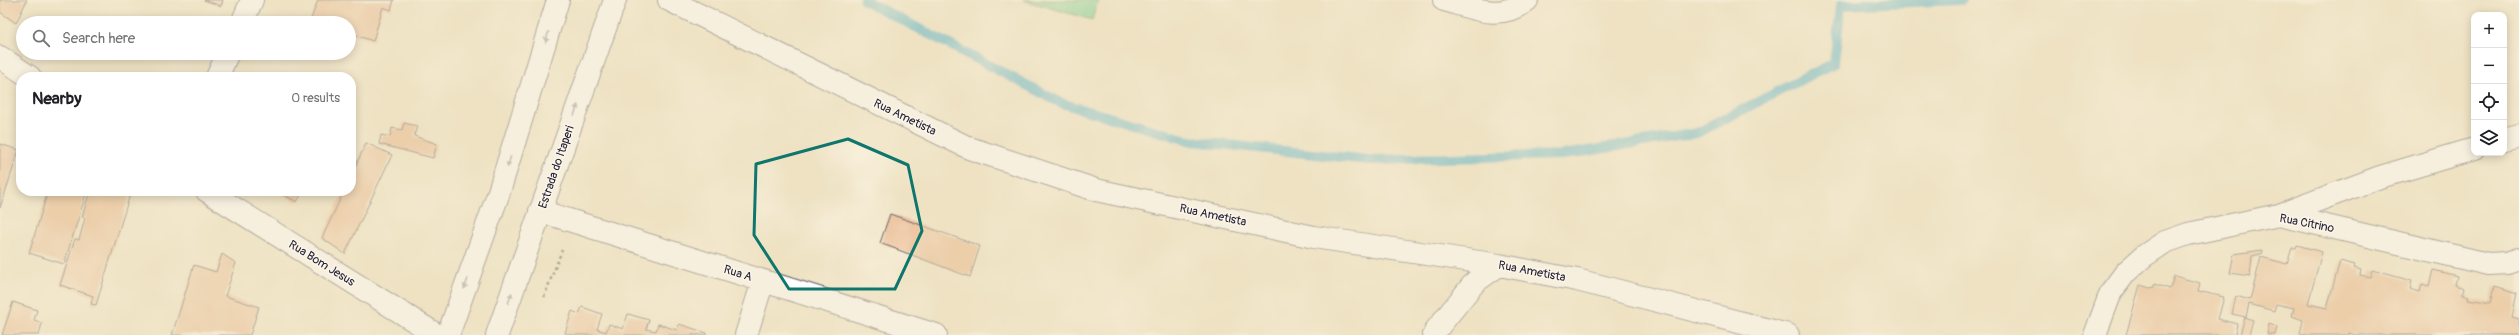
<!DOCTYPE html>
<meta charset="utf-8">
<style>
:root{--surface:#fff;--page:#f2f2f2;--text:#202124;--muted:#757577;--line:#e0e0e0}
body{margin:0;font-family:Pangolin,sans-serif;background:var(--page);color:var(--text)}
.controls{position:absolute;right:12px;top:12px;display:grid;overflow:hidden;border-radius:8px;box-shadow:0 2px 10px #0003}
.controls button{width:36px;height:36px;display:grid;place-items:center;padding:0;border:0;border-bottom:1px solid var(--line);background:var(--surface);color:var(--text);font:20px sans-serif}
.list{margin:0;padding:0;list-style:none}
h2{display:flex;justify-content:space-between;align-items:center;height:52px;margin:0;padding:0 16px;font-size:17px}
h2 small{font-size:13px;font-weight:400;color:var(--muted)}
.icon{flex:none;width:22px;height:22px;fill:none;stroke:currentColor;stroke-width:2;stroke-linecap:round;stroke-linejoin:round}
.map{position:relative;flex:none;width:2519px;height:335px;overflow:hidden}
.search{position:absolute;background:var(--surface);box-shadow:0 2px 10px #0003;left:16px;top:16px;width:340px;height:44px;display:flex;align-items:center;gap:10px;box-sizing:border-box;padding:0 14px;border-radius:22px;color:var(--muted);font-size:15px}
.panel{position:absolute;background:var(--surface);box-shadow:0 2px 10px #0003;left:16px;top:72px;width:340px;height:124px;border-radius:16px}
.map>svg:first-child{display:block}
.green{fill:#7bd195;stroke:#4e7a68}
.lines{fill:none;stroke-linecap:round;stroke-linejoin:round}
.stream{stroke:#4caecb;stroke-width:10}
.building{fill:#e8b68b}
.minor-casing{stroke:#69656b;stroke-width:24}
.tertiary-casing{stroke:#69656b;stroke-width:24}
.path{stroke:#69656b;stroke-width:2.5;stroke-dasharray:3 3;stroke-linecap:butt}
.minor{stroke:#fff;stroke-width:22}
.tertiary{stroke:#fff;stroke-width:22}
.oneway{fill:#9c9ca7}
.marked{fill:none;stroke:#0f766e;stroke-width:3;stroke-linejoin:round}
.labels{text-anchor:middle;stroke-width:3;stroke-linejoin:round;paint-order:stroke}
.street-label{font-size:12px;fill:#22223b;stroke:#fcf5e5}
</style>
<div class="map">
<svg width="2519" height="335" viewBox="0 0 2519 335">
<rect width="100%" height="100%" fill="#fcf5e5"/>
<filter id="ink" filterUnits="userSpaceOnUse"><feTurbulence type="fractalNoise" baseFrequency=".025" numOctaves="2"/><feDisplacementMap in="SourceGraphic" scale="8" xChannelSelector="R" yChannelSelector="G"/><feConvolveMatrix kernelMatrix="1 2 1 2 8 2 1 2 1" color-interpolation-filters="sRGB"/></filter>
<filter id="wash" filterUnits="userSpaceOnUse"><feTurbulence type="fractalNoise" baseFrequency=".012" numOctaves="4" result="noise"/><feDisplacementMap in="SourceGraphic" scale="16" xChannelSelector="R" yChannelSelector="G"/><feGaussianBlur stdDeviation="0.9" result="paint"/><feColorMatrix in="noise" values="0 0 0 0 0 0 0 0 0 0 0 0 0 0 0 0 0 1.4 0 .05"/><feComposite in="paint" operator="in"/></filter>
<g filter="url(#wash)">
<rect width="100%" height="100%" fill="#eee2c3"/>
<path class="green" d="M1023,0h75l-6,20z"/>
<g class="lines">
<path class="stream" d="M864,0l197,103 130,38 178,19 194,-5 134,-22 137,-70 7,-58 121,-5"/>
</g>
<g id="blocks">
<path class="building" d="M0,0h27l-11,23 -16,-11z
M204,0h19l-2,6z
M318,0h76l-3,10 -8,-3 -10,34 -24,-8v-10h-27l-11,-4z
M404,123l13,3 -3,10 23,8 -4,14 -54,-14 2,-9 9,2 2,-9 10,2z
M366,143l26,12 -47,99 -23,-16 22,-47h7v-15z
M0,144l19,6 -19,58z
M48,191h39l-23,73 -35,-11z
M90,191h41l-35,114 -5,-1 2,-8 -33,-11 15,-46 4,1 6,-22 -3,-1z
M276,191h27l-6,11z
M890,214l90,32 -10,31 -90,-34z
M2297,245l25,7 -14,52 19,4 13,-47 15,4 -1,3 7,2 -1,5 10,2 2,-7 40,11 -2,8 10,3 2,-8 7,2 4,-16 24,6 -2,9 9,3 -2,7 7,1 -1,3 23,4 4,-17 22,7 -5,24 7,2v16h-163l-7,-2v2h-45l-4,-1 3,-14 -11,-4 2,-8 -18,-4 -2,7 -25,-7 -3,13 -14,-3 4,-18 14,4 11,-43 26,7 5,-16h4z
M2262,250l-1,4 -9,2 -2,20 -20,-3 4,-19z
M222,254l14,9 -11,33 34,11 -9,28h-78l22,-70 22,7z
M2174,276l26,7 -2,8 26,6 -6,22 19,5 -2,11h-109l14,-50 10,3 4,-1v-3l16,5z
M13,302l24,8 -3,10 8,3 -3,12h-37z
M582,307l20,7 -5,15 9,3 3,-8 14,5 5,-15 21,6 -3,9 10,2 2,-7 19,6 2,-6 28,9 -1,2h-133l-8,-2 7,-22 7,3z
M2245,317l8,3 -4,15h-9z
M2269,324l8,3 -2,8h-8z"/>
</g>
</g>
<g filter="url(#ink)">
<use href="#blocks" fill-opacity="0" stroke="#69656b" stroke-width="1"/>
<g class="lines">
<g class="minor-casing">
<path id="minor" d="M669,0l300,148 127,42 218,47 185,28 78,15 211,55
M1444,0c29,8 57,22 83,0
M242,23l10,-23
M0,57l30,20
M217,77l11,-24
M2504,140l15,-4
M207,191l230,144
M540,211l396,124
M2279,215l101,-38 94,-28
M746,335l17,-54
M1434,335l2,-5 39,-48 24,-17
M2095,335l16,-43 15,-20 18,-16 21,-14 23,-8 91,-19 209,49 19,-1 12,-4"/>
</g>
<g class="tertiary-casing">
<path id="tertiary" d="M448,335l50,-140 60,-195
M497,335l118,-335"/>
</g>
<path class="path" d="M544,297l18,-47"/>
<use href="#minor" class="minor"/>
<use href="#tertiary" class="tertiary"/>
</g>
<defs><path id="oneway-solid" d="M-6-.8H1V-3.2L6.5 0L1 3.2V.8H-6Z"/></defs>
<g class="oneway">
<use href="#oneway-solid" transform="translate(547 37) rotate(107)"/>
<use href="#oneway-solid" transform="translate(576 110) rotate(-71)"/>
<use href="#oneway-solid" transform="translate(509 162) rotate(107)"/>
<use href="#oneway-solid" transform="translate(466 284) rotate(110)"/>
<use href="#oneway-solid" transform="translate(510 298) rotate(-71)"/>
</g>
</g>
<path d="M0 0H2519V335H0ZM848,139l60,26 14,66 -27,58h-106l-35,-54 2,-71z" fill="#eee2c3" fill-opacity=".55" fill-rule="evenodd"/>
<path class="marked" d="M848,139l60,26 14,66 -27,58h-106l-35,-54 2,-71z"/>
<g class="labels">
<g class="street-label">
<text transform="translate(905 117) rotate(26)" y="4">Rua Ametista</text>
<text transform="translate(556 167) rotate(-71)" y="4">Estrada do Itaperi</text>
<text transform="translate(1213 215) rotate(12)" y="4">Rua Ametista</text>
<text transform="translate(2307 223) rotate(11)" y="4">Rua Citrino</text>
<text transform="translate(322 263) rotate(32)" y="4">Rua Bom Jesus</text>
<text transform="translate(1532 271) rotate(11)" y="4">Rua Ametista</text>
<text transform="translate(738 273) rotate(17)" y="4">Rua A</text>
</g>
</g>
</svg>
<div class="controls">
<button>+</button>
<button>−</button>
<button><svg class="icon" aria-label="locate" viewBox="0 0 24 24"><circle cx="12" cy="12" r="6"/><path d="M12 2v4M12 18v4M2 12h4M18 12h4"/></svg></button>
<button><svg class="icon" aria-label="layers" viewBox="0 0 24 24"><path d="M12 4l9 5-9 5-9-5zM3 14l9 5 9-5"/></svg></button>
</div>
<div class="search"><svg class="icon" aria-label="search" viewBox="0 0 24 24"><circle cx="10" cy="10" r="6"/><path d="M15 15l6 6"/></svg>Search here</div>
<section class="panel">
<h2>Nearby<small>0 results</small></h2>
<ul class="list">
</ul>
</section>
</div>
